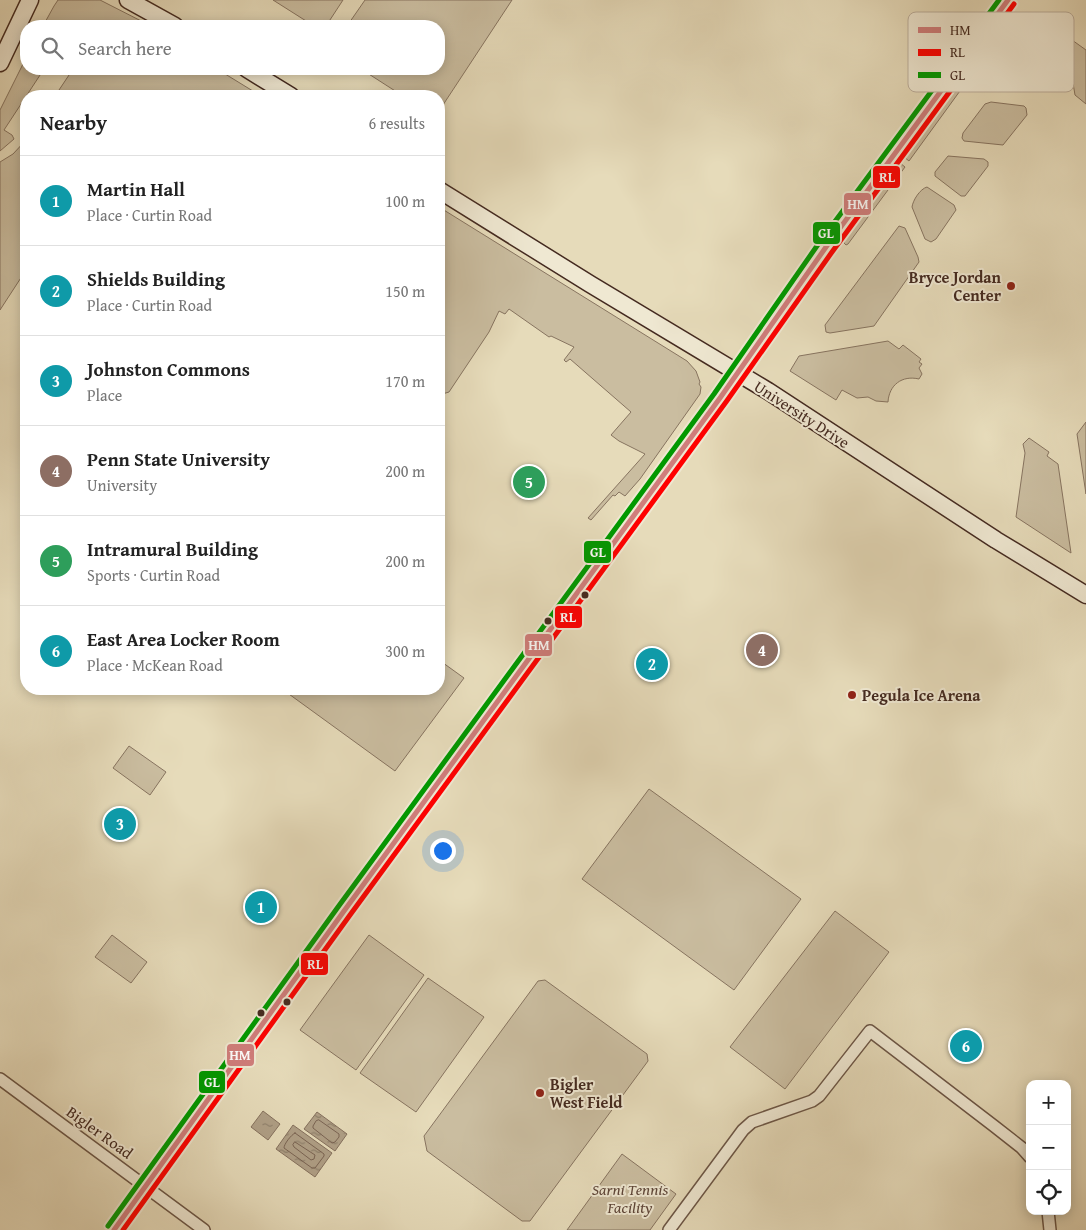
<!DOCTYPE html>
<meta charset="utf-8">
<style>
:root{--surface:#fff;--page:#f2f2f2;--text:#222;--muted:#767676;--line:#e0e0e0;--accent:#7c3aed}
body{margin:0;font-family:"Gentium Book Plus",serif;background:var(--page);color:var(--text)}
.controls{position:absolute;right:15px;bottom:15px;display:grid;overflow:hidden;border-radius:10px;box-shadow:0 2px 12px #0003}
.controls button{width:45px;height:45px;display:grid;place-items:center;padding:0;border:0;border-bottom:1px solid var(--line);background:var(--surface);color:var(--text);font:25px sans-serif}
.you{position:absolute;left:442px;top:850px;width:18px;height:18px;margin:-12px;border:4px solid #fff;border-radius:50%;background:#1a73e8;box-shadow:0 0 0 8px #1a73e833}
.badge{display:grid;place-items:center;width:32px;height:32px;border-radius:50%;background:var(--accent);color:#fff;font-size:16px;font-weight:700}
.pin{position:absolute;translate:-50% -50%;border:2px solid #fff;box-shadow:0 1px 5px #0006}
.list{margin:0;padding:0;list-style:none}
h2{display:flex;justify-content:space-between;align-items:center;height:65px;margin:0;padding:0 20px;font-size:21px}
h2 small{font-size:16px;font-weight:400;color:var(--muted)}
.list li{display:grid;grid-template-columns:32px 1fr auto;gap:15px;align-items:center;box-sizing:border-box;height:90px;padding:0 20px;border-top:1px solid var(--line)}
.list b{display:block;font-size:19px;white-space:nowrap}
.list p{margin:0;font-size:16px;white-space:nowrap;color:var(--muted)}
.list em{font-size:16px;font-style:normal;color:var(--muted)}
.icon{flex:none;width:28px;height:28px;fill:none;stroke:currentColor;stroke-width:2;stroke-linecap:round;stroke-linejoin:round}
.map{position:relative;flex:none;width:1086px;height:1230px;overflow:hidden}
.search{position:absolute;background:var(--surface);box-shadow:0 2px 12px #0003;left:20px;top:20px;width:425px;height:55px;display:flex;align-items:center;gap:12px;box-sizing:border-box;padding:0 18px;border-radius:20px;color:var(--muted);font-size:19px}
.panel{position:absolute;background:var(--surface);box-shadow:0 2px 12px #0003;left:20px;top:90px;width:425px;height:605px;border-radius:20px}
.map>svg:first-child{display:block}
.green{fill:#cabda0;stroke:#877460}
.water{fill:url(#water-ripples);stroke:#84705d}
.lines{fill:none;stroke-linecap:round;stroke-linejoin:round}
.shore{stroke:#7a6453;stroke-width:1}
.minor-casing{stroke:#6c5646;stroke-width:14}
.secondary-casing{stroke:#442a20;stroke-width:19}
.minor{stroke:#efe8d2;stroke-width:11}
.secondary{stroke:#efe8d2;stroke-width:16}
.bus-1-casing{stroke:#efe8d2;stroke-width:9}
.bus-2-casing{stroke:#efe8d2;stroke-width:9}
.bus-3-casing{stroke:#efe8d2;stroke-width:9}
.bus-1{stroke:#d07d7b;stroke-width:5}
.bus-2{stroke:#f00;stroke-width:5}
.bus-3{stroke:#090;stroke-width:5}
.poi-dot{fill:#8f2418;stroke:#efe8d2;stroke-width:2}
.bus-dot{fill:#442a20;stroke:#efe8d2;stroke-width:2}
.labels{text-anchor:middle;stroke-width:4;stroke-linejoin:round;paint-order:stroke}
.poi-label{font-size:16px;font-weight:bold;fill:#442a20;stroke:#efe8d2;text-anchor:start}
.street-label{font-size:16px;fill:#442a20;stroke:#efe8d2}
.park-label{font-size:16px;font-style:italic;fill:#5f473a;stroke:#efe8d2}
.key{fill:#efe8d2;stroke:#bcaf9d;stroke-width:1}
.key-label{font-size:14px;fill:#442a20}
.line-badge{stroke:#efe8d2;stroke-width:2}
.badge-label{font-size:14px;text-anchor:middle;font-weight:bold;fill:#fff}
</style>
<div class="map">
<svg width="1086" height="1230" viewBox="0 0 1086 1230">
<defs>
<pattern id="water-ripples" width="26" height="14" patternUnits="userSpaceOnUse" patternTransform="scale(1.25)"><rect width="26" height="14" fill="#af9f86"/><path d="M2 4q2-2 4 0t4 0M15 11q2-2 4 0t4 0" fill="none" stroke="#90826d"/></pattern>
</defs>
<rect width="100%" height="100%" fill="#e6dbba"/>
<filter id="stains"><feTurbulence type="fractalNoise" baseFrequency=".004" numOctaves="4"/><feColorMatrix values="0 0 0 0 .2 0 0 0 0 .09 0 0 0 0 .02 0 0 0 .5 -.17"/></filter>
<radialGradient id="worn" r=".72"><stop offset=".6" stop-color="#630" stop-opacity="0"/><stop offset="1" stop-color="#630" stop-opacity=".3"/></radialGradient>
<path class="green" d="M58,0h42l51,26h-108l11,-20z
M273,0h70l-17,26h-12z
M365,0h147l-73,111v-15h-36l-42,-27h78v-43h-92z
M1065,35l21,15v54l-11,-9z
M26,58v11h18l-40,61 8,5 2,4 -14,12v-41z
M73,69h144l44,27h-206z
M962,79l4,2 -1,3 -56,77 -5,-4z
M991,102l33,4 2,2 1,7 -24,30 -39,-4 -2,-3 1,-5 22,-29z
M26,140v130l-26,40v-148l13,-8z
M948,156l36,3 4,3v4l-23,30h-4l-26,-20v-4z
M900,163l5,4 -57,77 -2,1 -2,-2 1,-4z
M927,187l27,18 2,5 -20,29 -5,3 -6,-3 -13,-32c1,-7 8,-18 15,-20z
M439,207l248,154 9,10 4,11 -1,2 2,3 -1,7 -60,85 -15,17 -6,-4 -4,4 -2,-1 -22,25 -3,-2 57,-64 -26,-13 -8,-6 20,-23 -61,-53 -4,3 -2,-2 10,-13 -23,-11 -2,1 -40,-28 -4,5 -6,-3 -10,21 -40,60 -10,3z
M899,226l6,2 13,29 1,5 -45,64 -44,7 -4,-1 -1,-7z
M888,341l11,8 4,-4 18,14 -2,3 3,2 -3,4 3,6 -3,5c-17,-4 -30,6 -31,23l-12,-1 -8,-4 -11,1 -15,-8 -6,10 -46,-29 9,-15z
M1086,422v72l-9,-60z
M1029,438l20,14 -2,4 11,8 13,89 -55,-36 9,-64 -2,-9z
M439,660l25,18 -69,93 -113,-82h157z
M129,746l37,26 -16,23 -37,-27z
M649,789l152,110 -67,91 -152,-111z
M835,911l54,41 -104,137 -55,-42z
M112,935l35,27 -16,21 -36,-26z
M369,935l55,40 -68,95 -56,-40z
M428,978l56,39 -68,95 -56,-39z
M545,980l102,74 1,7 -118,160h-8l-95,-70 -3,-15 114,-155z
M622,1154l54,40 -26,36h-83z"/>
<path class="water" d="M263,1111l17,13 -12,16 -17,-13z
M317,1112l30,22 -12,17 -31,-22z
M293,1125l39,28 -17,24 -39,-28z"/>
<g class="lines">
<path class="shore" d="M319,1120l20,14v3l-4,5 -3,1 -19,-15v-2l3,-5z
M295,1133l29,21v2l-9,12h-3l-28,-20c0,-4 7,-13 11,-15z
M295,1142l20,13 -1,4 -3,1 -17,-13 -1,-2z"/>
<g class="minor-casing">
<path id="minor" d="M0,1079l204,151
M1048,1211l2,19
M114,1230l230,-319 376,-513c91,-136 191,-266 288,-398
M669,1230l74,-100 9,-8 60,-21 7,-5 51,-65 124,95 28,22 8,9"/>
</g>
<g class="secondary-casing">
<path id="secondary" d="M128,0l47,26
M0,63l30,-63
M247,69l44,27
M439,190l151,94 178,107 228,149 90,55"/>
</g>
<use href="#minor" class="minor"/>
<use href="#secondary" class="secondary"/>
<g class="bus-1-casing">
<path id="bus-1" d="M114,1230l230,-319 376,-513 106,-151 182,-247"/>
</g>
<g class="bus-2-casing">
<path id="bus-2" d="M123,1230l227,-315 376,-513 106,-150 182,-248"/>
</g>
<g class="bus-3-casing">
<path id="bus-3" d="M108,1226l230,-319 376,-513 105,-151 180,-243"/>
</g>
<use href="#bus-1" class="bus-1"/>
<use href="#bus-2" class="bus-2"/>
<use href="#bus-3" class="bus-3"/>
</g>
<g class="poi-dot">
<circle cx="1011" cy="286" r="5"/>
<circle cx="852" cy="695" r="5"/>
<circle cx="540" cy="1093" r="5"/>
</g>
<g class="bus-dot">
<circle cx="585" cy="595" r="4.5"/>
<circle cx="548" cy="621" r="4.5"/>
<circle cx="287" cy="1002" r="4.5"/>
<circle cx="261" cy="1013" r="4.5"/>
</g>
<g class="labels">
<g class="poi-label">
<text x="1001" y="283" text-anchor="end">Bryce Jordan<tspan x="1001" dy="18">Center</tspan></text>
<text x="862" y="701">Pegula Ice Arena</text>
<text x="550" y="1090">Bigler<tspan x="550" dy="18">West Field</tspan></text>
</g>
<g class="street-label">
<text transform="translate(802 414) rotate(33)" y="6">University Drive</text>
<text transform="translate(100 1132) rotate(36)" y="6">Bigler Road</text>
</g>
<g class="park-label">
<text x="630" y="1195">Sarni Tennis<tspan x="630" dy="18">Facility</tspan></text>
</g>
</g>
<rect x="908" y="12" width="166" height="80" rx="8" class="key"/>
<rect x="918" y="27" width="23" height="6" fill="#d07d7b"/>
<rect x="918" y="49" width="23" height="7" fill="#f00"/>
<rect x="918" y="72" width="23" height="6" fill="#090"/>
<g class="key-label">
<text x="950" y="35">HM</text>
<text x="950" y="57">RL</text>
<text x="950" y="80">GL</text>
</g>
<g class="line-badge">
<rect x="872" y="165" width="29" height="24" rx="5" fill="#f00"/>
<rect x="843" y="192" width="29" height="24" rx="5" fill="#d07d7b"/>
<rect x="812" y="221" width="29" height="24" rx="5" fill="#090"/>
<rect x="583" y="540" width="29" height="24" rx="5" fill="#090"/>
<rect x="554" y="605" width="29" height="24" rx="5" fill="#f00"/>
<rect x="524" y="633" width="29" height="24" rx="5" fill="#d07d7b"/>
<rect x="300" y="952" width="29" height="24" rx="5" fill="#f00"/>
<rect x="226" y="1043" width="29" height="24" rx="5" fill="#d07d7b"/>
<rect x="198" y="1070" width="28" height="24" rx="5" fill="#090"/>
</g>
<g class="badge-label">
<text x="887" y="182">RL</text>
<text x="858" y="209">HM</text>
<text x="826" y="238">GL</text>
<text x="598" y="557">GL</text>
<text x="568" y="622">RL</text>
<text x="539" y="650">HM</text>
<text x="315" y="969">RL</text>
<text x="240" y="1060">HM</text>
<text x="212" y="1087">GL</text>
</g>
<rect width="100%" height="100%" filter="url(#stains)"/>
<rect width="100%" height="100%" fill="url(#worn)"/>
</svg>
<div class="controls">
<button>+</button>
<button>−</button>
<button><svg class="icon" aria-label="locate" viewBox="0 0 24 24"><circle cx="12" cy="12" r="6"/><path d="M12 2v4M12 18v4M2 12h4M18 12h4"/></svg></button>
</div>
<div class="you"></div>
<div class="pin badge" style="left:261px;top:907px;background:#0f9aa8">1</div>
<div class="pin badge" style="left:652px;top:664px;background:#0f9aa8">2</div>
<div class="pin badge" style="left:120px;top:824px;background:#0f9aa8">3</div>
<div class="pin badge" style="left:762px;top:650px;background:#8d6e63">4</div>
<div class="pin badge" style="left:529px;top:482px;background:#2e9e5b">5</div>
<div class="pin badge" style="left:966px;top:1046px;background:#0f9aa8">6</div>
<div class="search"><svg class="icon" aria-label="search" viewBox="0 0 24 24"><circle cx="10" cy="10" r="6"/><path d="M15 15l6 6"/></svg>Search here</div>
<section class="panel">
<h2>Nearby<small>6 results</small></h2>
<ul class="list">
<li><span class="badge" style="background:#0f9aa8">1</span><div><b>Martin Hall</b><p>Place · Curtin Road</p></div><em>100 m</em></li>
<li><span class="badge" style="background:#0f9aa8">2</span><div><b>Shields Building</b><p>Place · Curtin Road</p></div><em>150 m</em></li>
<li><span class="badge" style="background:#0f9aa8">3</span><div><b>Johnston Commons</b><p>Place</p></div><em>170 m</em></li>
<li><span class="badge" style="background:#8d6e63">4</span><div><b>Penn State University</b><p>University</p></div><em>200 m</em></li>
<li><span class="badge" style="background:#2e9e5b">5</span><div><b>Intramural Building</b><p>Sports · Curtin Road</p></div><em>200 m</em></li>
<li><span class="badge" style="background:#0f9aa8">6</span><div><b>East Area Locker Room</b><p>Place · McKean Road</p></div><em>300 m</em></li>
</ul>
</section>
</div>
